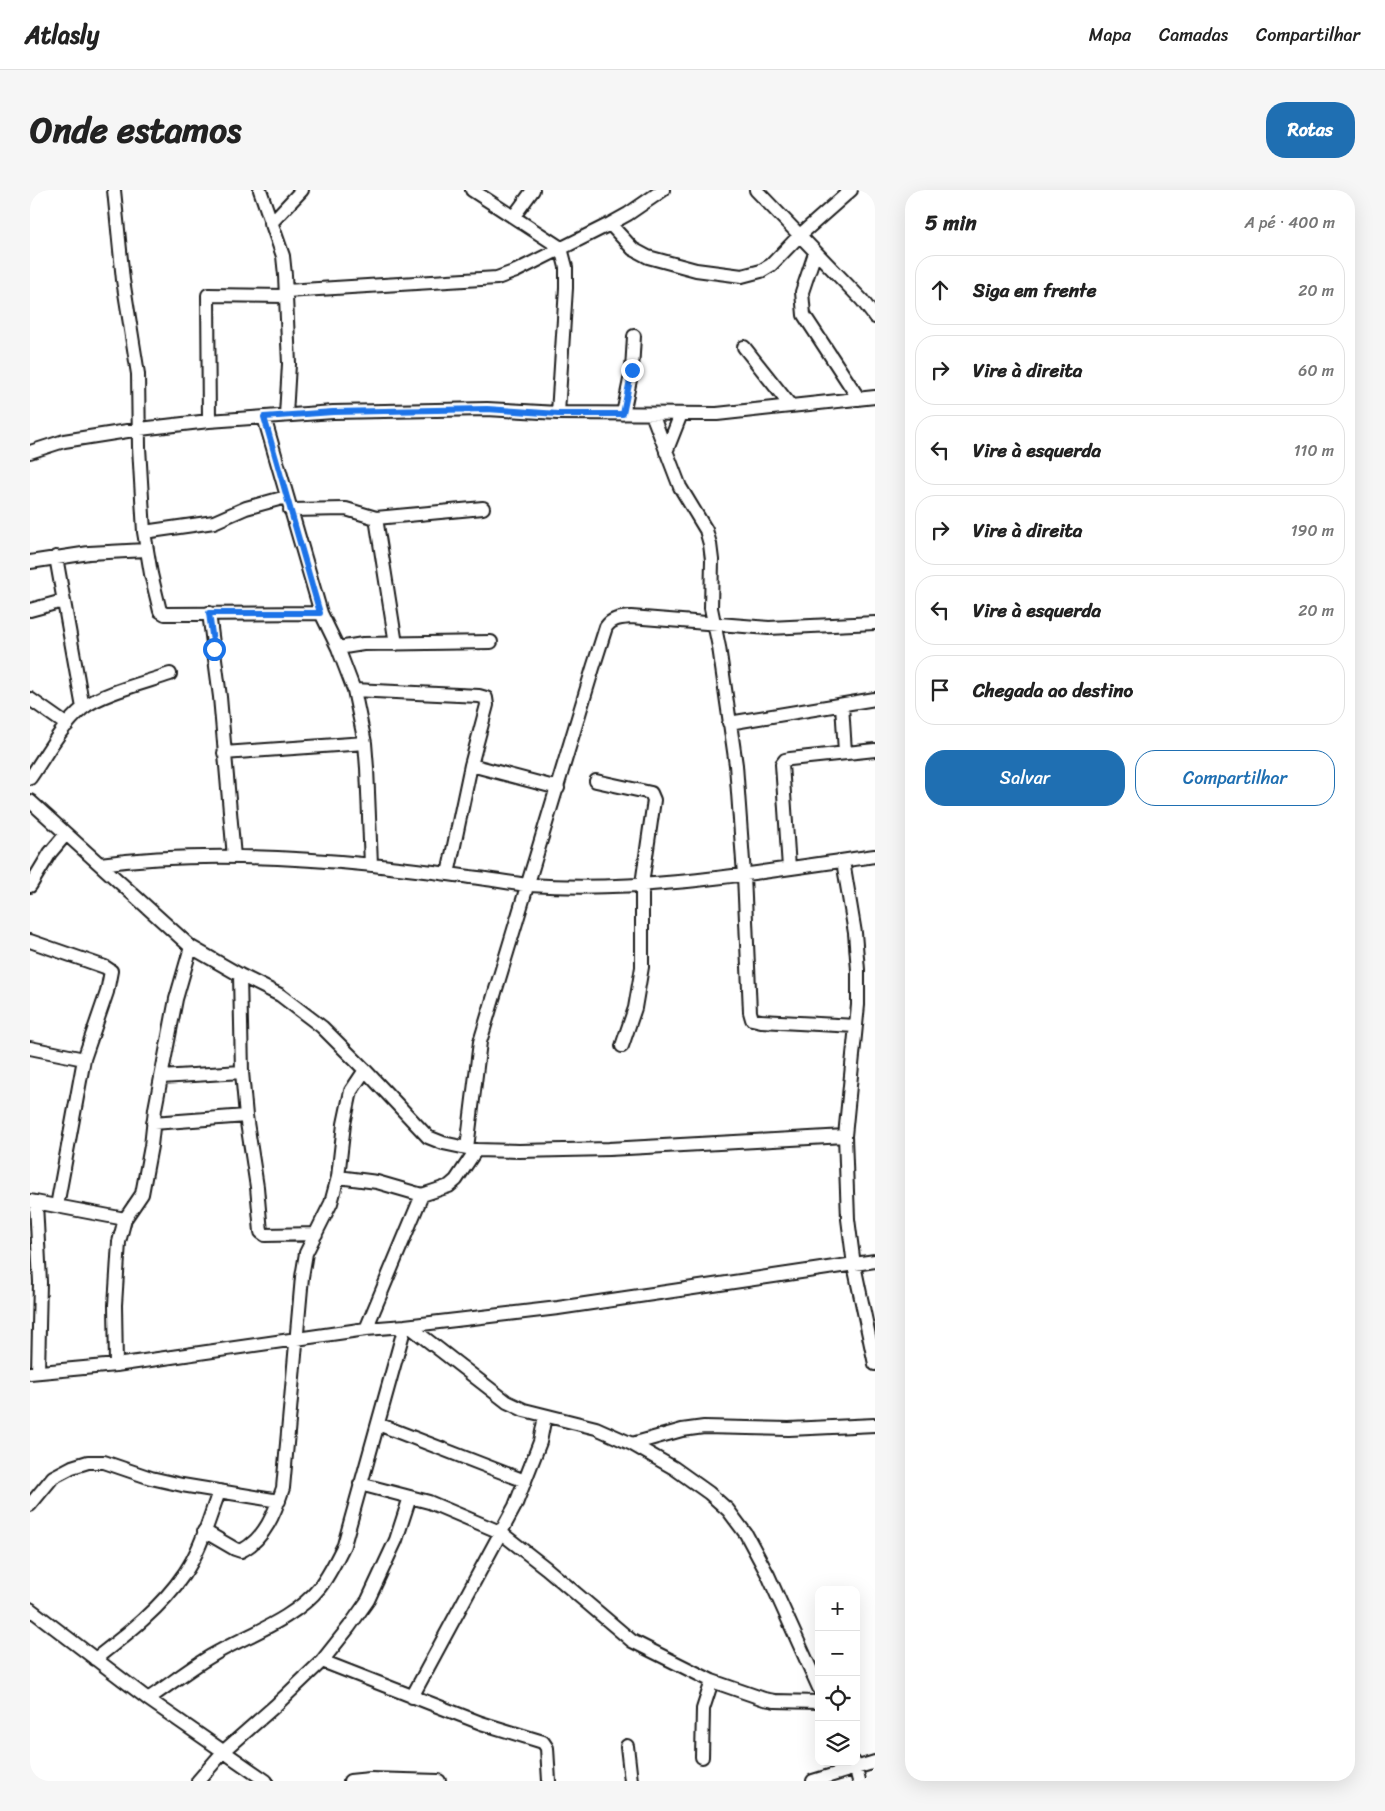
<!DOCTYPE html>
<html lang="pt">
<meta charset="utf-8">
<style>
:root{--surface:#fff;--page:#f6f6f6;--text:#222;--muted:#767676;--line:#e0e0e0;--accent:#1f6fb2}
body{margin:0;font-family:Sriracha,sans-serif;background:var(--page);color:var(--text)}
.controls{position:absolute;right:15px;bottom:15px;display:grid;overflow:hidden;border-radius:10px;box-shadow:0 5px 20px #0002}
.controls button{width:45px;height:45px;display:grid;place-items:center;padding:0;border:0;border-bottom:1px solid var(--line);background:var(--surface);color:var(--text);font:25px sans-serif}
.stop{position:absolute;width:15px;height:15px;margin:-11px;border:4px solid #1a73e8;border-radius:50%;background:#fff}
.stop.end{background:#1a73e8;border-color:#fff;box-shadow:0 1px 5px #0008}
.list{margin:0;padding:0;list-style:none}
h2{display:flex;justify-content:space-between;align-items:center;height:65px;margin:0;padding:0 20px;font-size:21px}
h2 small{font-size:16px;font-weight:400;color:var(--muted)}
.list li{display:grid;grid-template-columns:32px 1fr auto;gap:15px;align-items:center;box-sizing:border-box;height:70px;margin:0 10px 10px;padding:0 10px;border:1px solid var(--line);border-radius:20px}
.list b{display:block;font-size:19px;white-space:nowrap}
.list em{font-size:16px;font-style:normal;color:var(--muted)}
.actions{display:flex;gap:10px;padding:15px 20px}
.actions a{flex:1;padding:11px 0;border:1px solid var(--accent);border-radius:20px;text-align:center;font-size:18px;color:var(--accent)}
.actions .main{background:var(--accent);color:#fff}
.icon{flex:none;width:28px;height:28px;fill:none;stroke:currentColor;stroke-width:2;stroke-linecap:round;stroke-linejoin:round}
.map{position:relative;flex:none;width:845px;height:1591px;overflow:hidden;border-radius:20px}
header{display:flex;align-items:center;gap:30px;box-sizing:border-box;height:70px;padding:0 25px;background:var(--surface);border-bottom:1px solid var(--line)}
header strong{font-size:24px}
nav{display:flex;gap:28px;margin-inline-start:auto;font-size:18px}
.intro{display:flex;align-items:center;justify-content:space-between;box-sizing:border-box;height:120px;padding:0 30px}
h1{margin:0;font-size:35px}
.button{padding:12px 22px;border-radius:20px;background:var(--accent);color:#fff;font-size:18px;font-weight:700}
main{display:flex;gap:30px;padding:0 30px}
aside{flex:1;background:var(--surface);border-radius:20px;box-shadow:0 5px 20px #0002}
.map>svg:first-child{display:block}
.lines{fill:none;stroke-linecap:round;stroke-linejoin:round}
.street-casing{stroke:#1c1c1c;stroke-width:16}
.street{stroke:#fff;stroke-width:12}
.route{stroke:#1a73e8;stroke-width:6}
</style>
<header>
<strong>Atlasly</strong>
<nav><a>Mapa</a><a>Camadas</a><a>Compartilhar</a></nav>
</header>
<div class="intro"><h1>Onde estamos</h1><a class="button">Rotas</a></div>
<main>
<div class="map">
<svg width="845" height="1591" viewBox="0 0 845 1591">
<rect width="100%" height="100%" fill="#fff"/>
<filter id="ink" filterUnits="userSpaceOnUse"><feTurbulence type="fractalNoise" baseFrequency=".02" numOctaves="2"/><feDisplacementMap in="SourceGraphic" scale="10" xChannelSelector="R" yChannelSelector="G"/><feConvolveMatrix kernelMatrix="1 2 1 2 8 2 1 2 1" color-interpolation-filters="sRGB"/></filter>
<g filter="url(#ink)">
<g class="lines">
<g class="street-casing">
<path id="street" d="M84,0l9,90 15,94 1,73 5,85 7,42 9,37 5,3 156,-1
M230,0l23,66 2,19 4,89 -3,51
M442,0l89,58 5,19v21l-8,125
M726,0l106,110 13,17
M484,26l19,-26
M241,33l31,-33
M580,34l23,25 15,8 48,13 46,6 19,-5 10,-6 29,-30 51,-45
M785,63l-13,39 2,23 55,84
M256,101l211,-13 19,-7 94,-47 18,-10 35,-24
M714,157l46,58
M593,224l9,-44 2,-34
M622,224l28,73 26,43 4,14 2,16 -1,48 8,39 17,118 8,110 6,137 2,7 9,2 95,5
M234,227l57,196 17,35 16,42 11,53 2,25 4,97
M179,231l-1,-126 78,1
M0,262l34,-11 76,-12 69,-8 124,-9 154,-3 71,4 159,1 158,-17
M636,262l15,-38
M260,320l56,-1 30,9 20,126
M346,328l107,-10
M114,342l70,-10 32,-14 40,-11
M26,367l27,151
M0,372l59,-9 57,-3
M0,420l33,-9
M179,423l11,84 14,160
M308,458l25,-4 128,-2
M324,500l125,6 7,2 1,7 -16,60 -23,109
M0,509l37,26
M812,515l3,47
M699,533l146,-24
M194,563l141,-10
M441,575l87,23
M0,588c16,-23 31,-52 53,-70 17,-14 64,-26 87,-34
M566,591l55,12 3,7 -12,84v83l-7,41 -13,38
M0,611l161,146 49,28 40,20 42,32 43,43 63,67 15,6 33,7 43,1 90,-2 236,-13
M813,671l12,72 3,37v35l-13,131 3,83 6,46 21,99
M70,674c90,-12 183,-8 273,1 33,4 65,7 97,12 20,2 39,6 59,8 115,8 232,-13 346,-29
M759,678l-7,-104 3,-4 5,-1 85,-9
M0,696l20,-33 16,-19
M0,751l75,26 6,4 -4,21 -23,67 -27,147
M210,785l2,97 4,44 11,71 4,45 4,3 51,-1
M0,858l54,11
M131,887l81,-5
M123,933l93,-7
M437,958l13,-106 113,-374 13,-41c6,-9 15,-9 25,-10l138,11 106,-5
M308,987l39,5 45,13 27,-9 7,-6 20,-30
M0,1011l95,18
M6,1013l4,79 -2,90
M379,1136l98,76 17,8 72,18 36,16 42,24 35,25 19,17 18,24 22,41 51,113
M336,1139l56,-134
M86,1175l-1,-60 4,-63 6,-23 17,-25 9,-48 4,-37 21,-110 15,-52
M0,1183l86,-8 250,-36 39,-3 153,-18 317,-47
M348,1234l147,57
M602,1254l50,-14 22,-3 85,2 86,-4
M330,1294l69,18 71,30 46,36 86,73 80,40 52,18 11,2 44,1
M0,1315l23,-28 19,-10 16,-5h16l47,16 31,7 97,16
M174,1341l31,18 6,2c24,-12 34,-39 42,-63l19,-211 4,-24 25,-50 7,-26 6,-53 7,-33 14,-21
M0,1419l118,90 118,82
M65,1469c31,-24 67,-52 89,-85 17,-24 25,-56 35,-82
M292,1471l159,62 62,19 4,6 2,33
M382,1507l103,-191 25,-64 5,-26
M118,1509c21,-14 41,-30 63,-43 35,-21 82,-35 109,-69 10,-13 17,-28 24,-42l61,-219
M597,1556l4,35
M672,1567l1,-48 9,-28
M824,1572l5,19
M168,1591l26,-30 51,-45 47,-45 27,-34 19,-27 28,-60 14,-43
M320,1591l20,-2 69,2
M783,1591l62,-19"/>
</g>
<use href="#street" class="street"/>
</g>
</g>
<g class="lines" filter="url(#ink)">
<path class="route" d="M184,459l-5,-36h111l-56,-196 69,-5 154,-3 71,5h65l9,-44"/>
</g>
</svg>
<div class="controls">
<button>+</button>
<button>−</button>
<button><svg class="icon" aria-label="locate" viewBox="0 0 24 24"><circle cx="12" cy="12" r="6"/><path d="M12 2v4M12 18v4M2 12h4M18 12h4"/></svg></button>
<button><svg class="icon" aria-label="layers" viewBox="0 0 24 24"><path d="M12 4l9 5-9 5-9-5zM3 14l9 5 9-5"/></svg></button>
</div>
<div class="stop" style="left:184px;top:459px"></div>
<div class="stop end" style="left:602px;top:180px"></div>
</div>
<aside>
<h2>5 min<small>A pé · 400 m</small></h2>
<ul class="list">
<li><svg class="icon" aria-label="ahead" viewBox="0 0 24 24"><path d="M12 20V5M6 11l6-6 6 6"/></svg><div><b>Siga em frente</b></div><em>20 m</em></li>
<li><svg class="icon" aria-label="right" viewBox="0 0 24 24"><path d="M7 20v-9h11M14 6l5 5-5 5"/></svg><div><b>Vire à direita</b></div><em>60 m</em></li>
<li><svg class="icon" aria-label="left" viewBox="0 0 24 24"><path d="M17 20v-9H6M10 6l-5 5 5 5"/></svg><div><b>Vire à esquerda</b></div><em>110 m</em></li>
<li><svg class="icon" aria-label="right" viewBox="0 0 24 24"><path d="M7 20v-9h11M14 6l5 5-5 5"/></svg><div><b>Vire à direita</b></div><em>190 m</em></li>
<li><svg class="icon" aria-label="left" viewBox="0 0 24 24"><path d="M17 20v-9H6M10 6l-5 5 5 5"/></svg><div><b>Vire à esquerda</b></div><em>20 m</em></li>
<li><svg class="icon" aria-label="arrive" viewBox="0 0 24 24"><path d="M6 21V4h12l-3 4 3 4H6"/></svg><div><b>Chegada ao destino</b></div></li>
</ul>
<div class="actions"><a class="main">Salvar</a><a>Compartilhar</a></div>
</aside>
</main>
